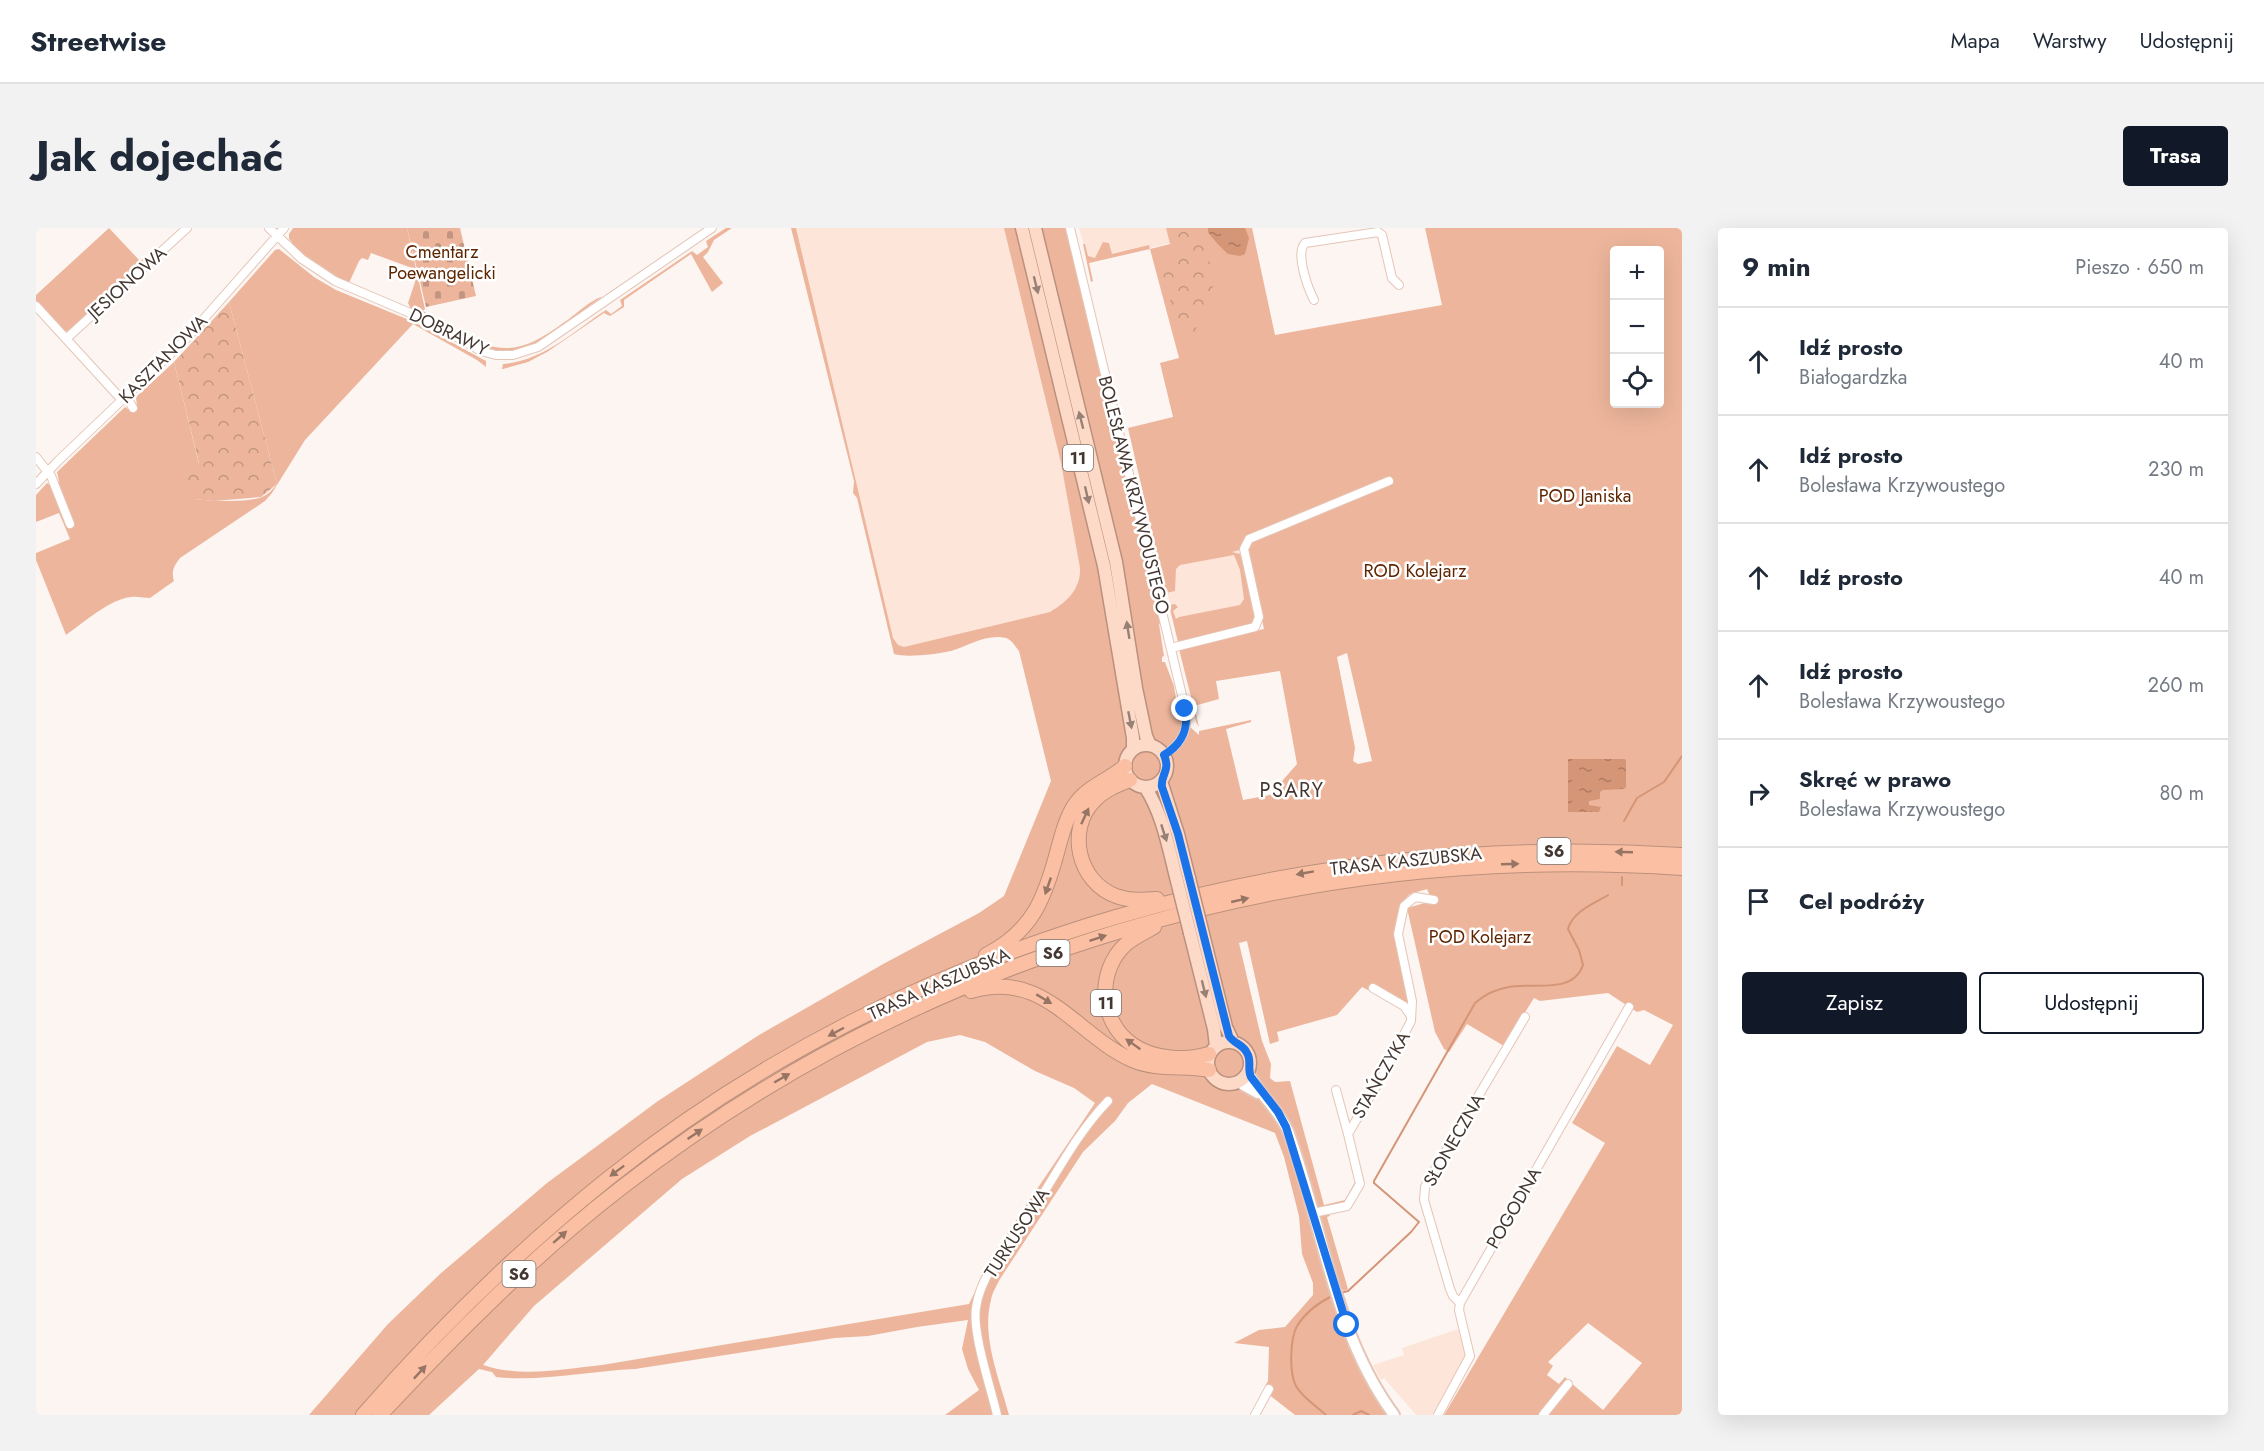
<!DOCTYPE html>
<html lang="pl">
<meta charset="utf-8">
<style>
:root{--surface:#fff;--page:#f2f2f3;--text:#1f2937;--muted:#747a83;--line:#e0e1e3;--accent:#111827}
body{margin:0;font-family:Jost,sans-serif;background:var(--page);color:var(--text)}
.controls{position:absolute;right:18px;top:18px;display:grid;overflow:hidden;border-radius:6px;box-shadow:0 6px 24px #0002}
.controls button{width:54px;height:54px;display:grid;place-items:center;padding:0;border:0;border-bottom:2px solid var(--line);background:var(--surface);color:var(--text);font:30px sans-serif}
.stop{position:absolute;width:18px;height:18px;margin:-14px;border:4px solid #1a73e8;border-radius:50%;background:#fff}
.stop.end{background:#1a73e8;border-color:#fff;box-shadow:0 2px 6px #0008}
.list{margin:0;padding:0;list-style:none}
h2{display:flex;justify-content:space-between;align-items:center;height:78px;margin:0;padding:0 24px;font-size:26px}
h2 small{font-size:20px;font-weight:400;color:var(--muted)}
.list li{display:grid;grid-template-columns:39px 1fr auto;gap:18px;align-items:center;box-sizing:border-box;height:108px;padding:0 24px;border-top:2px solid var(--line)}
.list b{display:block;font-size:22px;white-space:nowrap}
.list p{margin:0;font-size:20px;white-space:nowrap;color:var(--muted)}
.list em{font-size:20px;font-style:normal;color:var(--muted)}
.actions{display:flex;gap:12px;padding:18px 24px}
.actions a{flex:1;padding:14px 0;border:2px solid var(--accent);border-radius:6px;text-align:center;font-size:21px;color:var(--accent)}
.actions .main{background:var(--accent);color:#fff}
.icon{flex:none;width:33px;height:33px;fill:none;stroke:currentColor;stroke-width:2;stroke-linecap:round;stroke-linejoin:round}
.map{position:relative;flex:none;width:1646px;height:1187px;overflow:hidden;border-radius:6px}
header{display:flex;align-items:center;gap:36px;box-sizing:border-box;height:84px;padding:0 30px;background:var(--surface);border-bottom:2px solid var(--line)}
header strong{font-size:28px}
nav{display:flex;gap:33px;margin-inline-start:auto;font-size:21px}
.intro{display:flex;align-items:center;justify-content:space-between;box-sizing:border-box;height:144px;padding:0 36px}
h1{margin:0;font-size:42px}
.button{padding:15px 27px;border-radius:6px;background:var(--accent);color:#fff;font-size:21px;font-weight:700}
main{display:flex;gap:36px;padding:0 36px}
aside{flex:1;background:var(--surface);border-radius:6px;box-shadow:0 6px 24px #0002}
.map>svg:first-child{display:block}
.built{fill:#fde5d9}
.green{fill:#edb69c;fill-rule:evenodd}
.forest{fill:url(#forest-crowns)}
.cemetery{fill:url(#cemetery-stones)}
.water{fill:url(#water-ripples)}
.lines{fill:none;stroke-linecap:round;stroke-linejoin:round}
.stream{stroke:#d59577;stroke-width:2}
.minor-casing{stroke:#e5c5b6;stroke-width:10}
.secondary-casing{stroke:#e5c5b6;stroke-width:14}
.primary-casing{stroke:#bb907c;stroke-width:15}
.motorway-casing{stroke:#bb907c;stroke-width:16}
.minor{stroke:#fff;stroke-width:8}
.secondary{stroke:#fff;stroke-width:10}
.primary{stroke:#fdd9c8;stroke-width:12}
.motorway{stroke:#fbc0a4;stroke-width:14}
.primary-bridge-casing{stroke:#bb907c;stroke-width:15;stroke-linecap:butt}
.primary-bridge{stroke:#fdd9c8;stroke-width:12}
.oneway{fill:#978075}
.oneway2{fill:#967565}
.route{stroke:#1a73e8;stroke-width:8}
.labels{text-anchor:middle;stroke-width:5;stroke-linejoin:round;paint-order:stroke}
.shield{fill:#fff;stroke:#7c736f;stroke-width:1.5}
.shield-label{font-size:16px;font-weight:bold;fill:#443731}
.park-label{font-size:18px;fill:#5e2501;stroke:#fff}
.street-label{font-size:18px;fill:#443731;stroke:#fff}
.neighbourhood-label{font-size:20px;letter-spacing:1.5px;fill:#443731;stroke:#fff}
</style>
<header>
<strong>Streetwise</strong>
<nav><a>Mapa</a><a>Warstwy</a><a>Udostępnij</a></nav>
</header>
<div class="intro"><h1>Jak dojechać</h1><a class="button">Trasa</a></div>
<main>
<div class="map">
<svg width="1646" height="1187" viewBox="0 0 1646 1187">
<defs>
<pattern id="forest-crowns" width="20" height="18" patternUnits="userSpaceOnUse" patternTransform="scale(1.5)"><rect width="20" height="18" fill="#edb69c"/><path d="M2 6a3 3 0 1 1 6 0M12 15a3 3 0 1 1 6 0" fill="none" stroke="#c29580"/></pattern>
<pattern id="cemetery-stones" width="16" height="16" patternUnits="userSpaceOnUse" patternTransform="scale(1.5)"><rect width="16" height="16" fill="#edb69c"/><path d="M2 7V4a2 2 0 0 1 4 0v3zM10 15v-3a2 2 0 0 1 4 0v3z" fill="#c29580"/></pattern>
<pattern id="water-ripples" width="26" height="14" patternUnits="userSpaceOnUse" patternTransform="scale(1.5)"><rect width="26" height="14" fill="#d59577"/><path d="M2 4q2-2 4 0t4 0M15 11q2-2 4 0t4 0" fill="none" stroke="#ae7a62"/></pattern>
</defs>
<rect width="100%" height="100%" fill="#fcf5f2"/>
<path class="built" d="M758,0h213l93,376 -204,49z
M1043,0h87l4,15 -81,20z
M1205,321l15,71 -78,17 -17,-71z
M1422,1101l8,26 -34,60h-16l-32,-37 -3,2 -8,-15 31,-10 -2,-7z"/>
<path class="green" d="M73,0l31,33 3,-2 1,4 -74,68h-7l-27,-29v-7z
M257,0h114l18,81 -2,2c29,16 63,45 98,35 17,-4 33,-17 48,-27 9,-7 25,-21 33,-22l-65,46 -24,9 -16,-1 -15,-3 -71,-39 -3,-6 7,-21 -1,-5 -4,-2 2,-7 -41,-15 -3,7 -6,-2 -3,3 -10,22 -13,-5 -46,-33 2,-3 -3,-3v-5z
M690,0h6l-18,12 -6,12 -5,5 20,26 -11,9 -21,-38 -67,46v7l-14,9 -6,-3 -57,39 -19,10 -25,7 -17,-2 -9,-7 -64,-36 -108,116 -33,53 -7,8 -85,57c-6,8 -9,13 -6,23l-24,17c-6,0 -13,-2 -19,-1 -21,2 -48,26 -65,38l-30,-75v-7l34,-14 -11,-26 -23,9v-27l11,-12 3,2 9,-3 -2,-10 68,-65 3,2 9,-2 -1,-10 38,-35 25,102 -5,35c17,2 53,4 68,-2 7,-3 11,-8 15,-13l-48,-182 46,-52 4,-1 35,28 22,13 78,32 72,39v6l16,2 1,-5c40,-3 71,-33 103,-54l5,4 11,-8 -2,-6 72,-49 5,4 11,-8 -2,-6z
M755,0h5l97,410 5,7 6,2 146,-35c17,-10 31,-23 30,-44l-19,-105 -57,-235h14l110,462 -101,-462h4l109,460 -101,-460h27l95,395 -2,1 5,32 -2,1v5h3l9,24 5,31 20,18v-4l52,-11v2l-25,7 17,71 27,-5 27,-31 -17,-93 -64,10 3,18 -25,7 5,21 -3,-5 -3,-16 2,-2 -3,-3 -13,-52 85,-20 -18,-81 5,-6 142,-59 -3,-5 -139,58 -8,13 -11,3 8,2 3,6 13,60 -1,5 -77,17 -9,-37 6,-1 3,3 -5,4 3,8 3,-2 61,-12 4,-6 -4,-29 -6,-15 -54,10 -4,4 -1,22 -9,2 -38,-165 45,-11 -13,-54 19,-5 -29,-109 -61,14 4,18 -2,1 -8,-38h2l3,12 7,2 8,-16 6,1 3,11 37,-9 1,4 20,-5 -4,-16h86l23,107 167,-30 -17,-77h257v1187h-137l26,-32 32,27 39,-47 -54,-40 -40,39 5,4 -6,9 12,9 6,-7 3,3 -27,35h-97l161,-272 -33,-20 45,-77 33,19 23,-40 -29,-15 -7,2 -29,-19 -68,8 -6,-3 -30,48 -37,-22 -18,28 -5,-3 -9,-17 -28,-124 25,-7 -5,-12c-5,2 -14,3 -18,6 -21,17 -4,86 0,110l-36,-19 -3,5 -8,-4 -25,28 -60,17 2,9 -9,3 -23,-103 -8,2 23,98 9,23 -1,14 5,4 15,-1 34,124 21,-5 10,-18 -3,-12h2l2,14 -10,18 -26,6 -4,-3 -14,-53 -9,2 41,136 56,125h-95l-27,-21 3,-5 -6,-3 3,-5 1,-34 -35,-4 25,-13 26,-3 28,-32v-12l-11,-29 -3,-38 -15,-59 -9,-24 -123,-49 -24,19 -13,18 -32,31 -83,127c-3,6 -8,14 -9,21 -10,37 9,80 18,115h-64l34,-25 -11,-21 -6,-20 6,-29 -51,7 -49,9 -33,2 -200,31c-47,2 -93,13 -139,8l-4,-5 -13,-3 -50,46h-120l79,-91 52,-50 107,-91 111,-82 101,-66 126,-72 94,-50 25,-17 47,-115 -32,-130c-4,-5 -7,-11 -13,-13 -18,-5 -39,8 -55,13 -13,3 -45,7 -57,3l-37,-156 -4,-5 1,-12zM1578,22h46v154h-46zM1311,425l25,108 -14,3 -5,-3 2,-13 -18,-91zM924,807l25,7 50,29 39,17 21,15 -103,153 -23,48 -367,61c-39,4 -81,13 -119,0l51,-59 148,-127 68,-43 177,-94z
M1292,985l2,3 -3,1 21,72 -4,2 -3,-3 -21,-72z"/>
<path class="forest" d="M1138,0h21c15,24 20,48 17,76l-5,4 -10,-4 -8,9 7,12 1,14 -5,2 -13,-9 -21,-75 20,-6z
M193,74l48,182 -16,13 -47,4 -20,-2 -9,-26 14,-10 -25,-101z"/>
<path class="cemetery" d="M371,0h53l16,68 -50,11z"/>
<path class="water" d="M1172,0h37l4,10 -4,16 -5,2 -12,-2c-5,-4 -17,-17 -20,-22z
M1532,531h57l1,2v26l-2,2 -21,1 -3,2v7l-11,2v4l12,2 -2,5h-31z"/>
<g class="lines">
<path class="stream" d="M1588,593l13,-23 27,-16 18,-26
M1586,657v-8
M1304,1065l8,-2 63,-59 8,-10 -45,-39v-2l101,-178c9,-8 22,-14 34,-16 24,-5 64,8 74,-22l-4,-15 -11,-21c5,-18 26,-25 40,-34
M1290,1187c-10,-9 -24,-18 -30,-29 -7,-13 -6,-47 1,-60 8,-13 21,-23 35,-30
M1317,1187l8,-4 8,4"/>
<g class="minor-casing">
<path id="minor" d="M233,0l33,31 33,22 94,40 52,30 15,4h17l25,-8 174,-119
M1034,0l116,484c2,20 -5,32 -22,43
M1278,72c-6,-12 -19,-46 -9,-57l73,-11 4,3 10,43 7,7
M0,78l86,94
M30,111l121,-111
M90,168l7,12
M0,229l15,19 19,48
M0,256l22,-23 128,-122 98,-111
M1135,420l84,-21 4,-10 -15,-68 5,-10 140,-58
M1337,760l31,18 7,10
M1300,862l12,44
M1277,985l34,-7 13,-22 -12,-50 36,-61 27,-52 1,-20 -14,-67 6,-28 11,-9 19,3
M1424,1075l-7,-7 -3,-7 -26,-89 1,-13 6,-11 94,-159
M961,1187c-6,-27 -25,-82 -21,-107 5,-37 37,-68 57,-98 24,-37 44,-77 75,-109
M1219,1187l14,-26
M1402,1187l32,-59 -11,-46 1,-7 169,-296
M1507,1187l25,-31"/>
</g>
<g class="secondary-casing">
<path id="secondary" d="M1212,843c9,22 30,37 40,60 35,94 45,202 106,284
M1202,854l20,11"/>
</g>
<g class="primary-casing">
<path id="primary" d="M986,0l82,338 29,172v11
M999,0l81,334 20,126 10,48 4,9
M1089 538a21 21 0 1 1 42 0a21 21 0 1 1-42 0Z
M1125,553l17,53 11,44
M1109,559c18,27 24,63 32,94
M1166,702l24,97 7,15
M1154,705l24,96 2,17
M1172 835a21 21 0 1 1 42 0a21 21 0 1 1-42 0Z"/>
</g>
<g class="motorway-casing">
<path id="motorway" d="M1094,552c-13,5 -26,10 -36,21 -28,29 -16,81 22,95 14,5 27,4 41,3
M1118,699c-9,5 -20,10 -28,17 -30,27 -27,78 7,101 20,14 53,16 76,9
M950,727c47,-24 59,-57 72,-106 4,-15 8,-30 16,-43 13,-20 34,-25 51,-40
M935,763c73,-22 104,43 161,69 25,11 51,5 77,10
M327,1187c76,-87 157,-166 247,-238 300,-239 692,-347 1072,-322
M344,1187c76,-81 153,-159 241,-227 301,-234 681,-346 1061,-320"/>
</g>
<use href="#minor" class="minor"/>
<use href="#secondary" class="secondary"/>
<use href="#primary" class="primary"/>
<use href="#motorway" class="motorway"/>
<g class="primary-bridge-casing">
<path id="primary-bridge" d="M1153,650l13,52
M1141,653l13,52"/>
</g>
<use href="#primary-bridge" class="primary-bridge"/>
</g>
<defs><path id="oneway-solid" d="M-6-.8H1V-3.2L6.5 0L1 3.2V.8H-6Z" transform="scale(1.5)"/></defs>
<g class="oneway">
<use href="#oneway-solid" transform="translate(1000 57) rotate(76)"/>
<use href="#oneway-solid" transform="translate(1045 192) rotate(-104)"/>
<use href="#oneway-solid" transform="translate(1051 267) rotate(77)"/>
<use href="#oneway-solid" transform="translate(1092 402) rotate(-99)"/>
<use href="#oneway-solid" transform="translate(1094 492) rotate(79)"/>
<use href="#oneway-solid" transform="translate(1128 605) rotate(72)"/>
<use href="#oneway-solid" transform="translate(1168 761) rotate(76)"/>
</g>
<g class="oneway2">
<use href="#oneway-solid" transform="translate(1049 588) rotate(-65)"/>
<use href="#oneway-solid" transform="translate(1588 624) rotate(-178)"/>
<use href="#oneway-solid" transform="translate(1474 636) rotate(-2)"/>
<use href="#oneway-solid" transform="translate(1269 645) rotate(170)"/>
<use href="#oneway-solid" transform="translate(1012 658) rotate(109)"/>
<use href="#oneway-solid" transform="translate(1204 672) rotate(-13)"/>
<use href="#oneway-solid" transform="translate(1062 710) rotate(-18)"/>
<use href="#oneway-solid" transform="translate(1008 771) rotate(31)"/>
<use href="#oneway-solid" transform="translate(800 804) rotate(152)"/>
<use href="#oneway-solid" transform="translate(1097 816) rotate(-145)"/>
<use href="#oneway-solid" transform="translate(746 850) rotate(-30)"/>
<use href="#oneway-solid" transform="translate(659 906) rotate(-34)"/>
<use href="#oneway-solid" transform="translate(581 943) rotate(143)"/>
<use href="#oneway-solid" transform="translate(524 1009) rotate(-41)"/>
<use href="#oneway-solid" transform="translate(384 1144) rotate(-47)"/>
</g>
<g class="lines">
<path class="route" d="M1149,481c4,21 -3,35 -21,46 7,16 -4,20 -2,32l16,47 51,202c5,8 14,8 18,17 5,8 0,16 4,24l27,35 8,15 61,198"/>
</g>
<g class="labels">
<g class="shield">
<rect x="1027" y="217" width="30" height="26" rx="4.5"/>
<rect x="1501.5" y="610" width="33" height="26" rx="4.5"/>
<rect x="1000.5" y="712" width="33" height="26" rx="4.5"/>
<rect x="1055" y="762" width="30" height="26" rx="4.5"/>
<rect x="466.5" y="1033" width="33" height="26" rx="4.5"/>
</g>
<g class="shield-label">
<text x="1042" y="236">11</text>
<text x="1518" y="629">S6</text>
<text x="1017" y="731">S6</text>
<text x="1070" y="781">11</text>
<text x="483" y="1052">S6</text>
</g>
<g class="park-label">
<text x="406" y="30">Cmentarz<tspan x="406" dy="21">Poewangelicki</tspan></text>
<text x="1549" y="274">POD Janiska</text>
<text x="1379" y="349">ROD Kolejarz</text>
<text x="1444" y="715">POD Kolejarz</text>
</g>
<g class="street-label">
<text transform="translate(91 55) rotate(-42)" y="6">JESIONOWA</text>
<text transform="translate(413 104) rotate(26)" y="6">DOBRAWY</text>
<text transform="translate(127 131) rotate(-45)" y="6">KASZTANOWA</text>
<text transform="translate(1098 267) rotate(76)" y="6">BOLESŁAWA KRZYWOUSTEGO</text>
<text transform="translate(1370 633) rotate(-6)" y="6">TRASA KASZUBSKA</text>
<text transform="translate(903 756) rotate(-24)" y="6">TRASA KASZUBSKA</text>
<text transform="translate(1345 847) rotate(-60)" y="6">STAŃCZYKA</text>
<text transform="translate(1418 912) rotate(-60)" y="6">SŁONECZNA</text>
<text transform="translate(1478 980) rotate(-60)" y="6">POGODNA</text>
<text transform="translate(981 1005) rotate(-57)" y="6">TURKUSOWA</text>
</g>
<g class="neighbourhood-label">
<text x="1256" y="569">PSARY</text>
</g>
</g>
</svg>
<div class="controls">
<button>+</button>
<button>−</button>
<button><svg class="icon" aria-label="locate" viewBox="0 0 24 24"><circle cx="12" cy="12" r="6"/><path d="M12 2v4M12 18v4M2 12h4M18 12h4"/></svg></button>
</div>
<div class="stop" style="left:1311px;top:1097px"></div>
<div class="stop end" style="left:1149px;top:481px"></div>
</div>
<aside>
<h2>9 min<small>Pieszo · 650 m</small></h2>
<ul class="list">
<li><svg class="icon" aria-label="ahead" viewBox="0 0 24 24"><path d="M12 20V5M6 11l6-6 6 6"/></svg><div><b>Idź prosto</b><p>Białogardzka</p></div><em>40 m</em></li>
<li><svg class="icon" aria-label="ahead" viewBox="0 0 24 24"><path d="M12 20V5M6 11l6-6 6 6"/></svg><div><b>Idź prosto</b><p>Bolesława Krzywoustego</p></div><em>230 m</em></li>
<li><svg class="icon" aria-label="ahead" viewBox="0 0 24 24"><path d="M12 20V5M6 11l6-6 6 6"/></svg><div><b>Idź prosto</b></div><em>40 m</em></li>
<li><svg class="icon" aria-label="ahead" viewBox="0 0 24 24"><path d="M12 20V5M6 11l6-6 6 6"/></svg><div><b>Idź prosto</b><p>Bolesława Krzywoustego</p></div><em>260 m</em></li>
<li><svg class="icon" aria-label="right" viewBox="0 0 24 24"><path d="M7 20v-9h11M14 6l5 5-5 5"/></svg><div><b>Skręć w prawo</b><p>Bolesława Krzywoustego</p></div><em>80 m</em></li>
<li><svg class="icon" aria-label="arrive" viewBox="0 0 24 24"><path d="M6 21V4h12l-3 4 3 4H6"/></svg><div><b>Cel podróży</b></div></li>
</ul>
<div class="actions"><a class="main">Zapisz</a><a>Udostępnij</a></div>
</aside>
</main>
